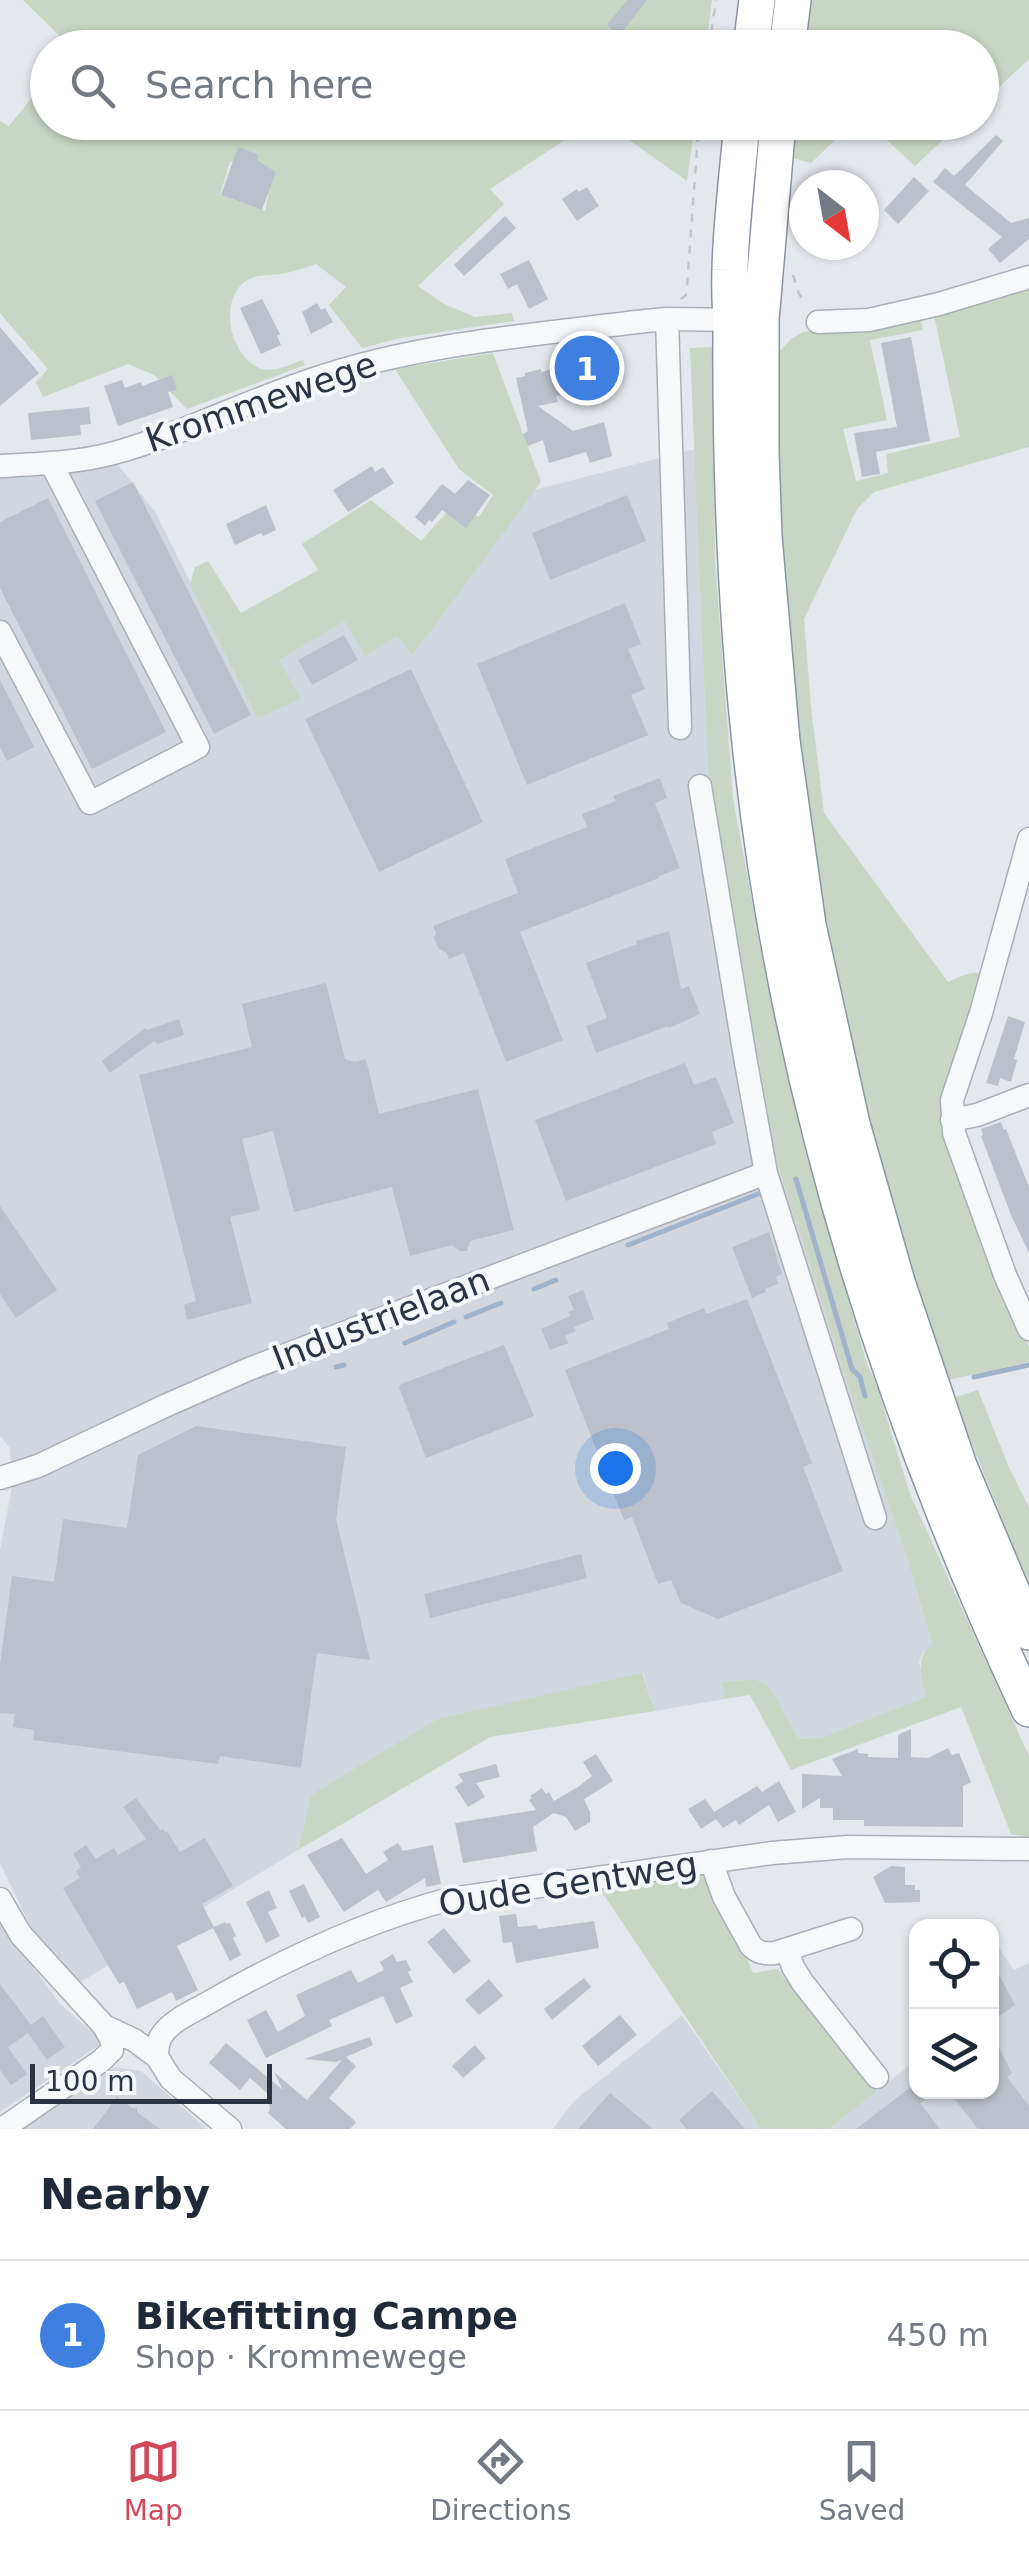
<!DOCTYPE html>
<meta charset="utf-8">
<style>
:root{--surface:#fff;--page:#f6f6f7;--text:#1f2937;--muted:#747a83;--line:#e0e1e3;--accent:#d1495b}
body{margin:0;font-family:"DejaVu Sans",sans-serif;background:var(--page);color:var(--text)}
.controls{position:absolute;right:30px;bottom:30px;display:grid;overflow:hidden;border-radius:20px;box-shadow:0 2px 8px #0004}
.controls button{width:90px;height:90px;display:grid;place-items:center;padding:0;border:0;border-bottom:2px solid var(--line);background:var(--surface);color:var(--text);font:50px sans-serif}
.compass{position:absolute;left:789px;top:170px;width:90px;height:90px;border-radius:50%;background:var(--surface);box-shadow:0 2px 8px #0004;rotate:149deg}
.scale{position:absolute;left:30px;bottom:25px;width:242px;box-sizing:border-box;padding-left:10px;border:5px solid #2b3445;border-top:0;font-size:28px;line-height:35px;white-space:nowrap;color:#2b3445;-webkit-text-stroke:8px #f4f6f9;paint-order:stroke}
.you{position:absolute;left:615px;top:1468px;width:35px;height:35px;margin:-25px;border:8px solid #fff;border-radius:50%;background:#1a73e8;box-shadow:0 0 0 15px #1a73e833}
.badge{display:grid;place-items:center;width:65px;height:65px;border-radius:50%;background:var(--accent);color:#fff;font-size:32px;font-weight:700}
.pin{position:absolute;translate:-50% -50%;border:5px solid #fff;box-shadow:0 2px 10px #0006}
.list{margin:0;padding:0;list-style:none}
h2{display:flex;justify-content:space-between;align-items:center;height:130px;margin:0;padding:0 40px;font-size:42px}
h2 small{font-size:32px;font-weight:400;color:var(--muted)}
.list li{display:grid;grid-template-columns:65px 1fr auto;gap:30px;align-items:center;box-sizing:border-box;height:150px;padding:0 40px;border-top:2px solid var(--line)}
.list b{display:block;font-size:38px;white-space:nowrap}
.list p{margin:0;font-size:32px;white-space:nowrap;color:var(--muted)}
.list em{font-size:32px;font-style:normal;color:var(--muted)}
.icon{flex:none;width:55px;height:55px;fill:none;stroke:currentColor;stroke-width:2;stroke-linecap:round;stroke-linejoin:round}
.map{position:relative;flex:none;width:1029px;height:2129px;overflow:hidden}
.search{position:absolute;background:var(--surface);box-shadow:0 2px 8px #0004;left:30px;right:30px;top:30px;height:110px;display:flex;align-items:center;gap:25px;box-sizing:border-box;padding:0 35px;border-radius:55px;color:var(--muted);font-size:38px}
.sheet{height:280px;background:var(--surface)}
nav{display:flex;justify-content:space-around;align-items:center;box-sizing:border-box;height:140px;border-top:2px solid var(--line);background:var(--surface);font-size:28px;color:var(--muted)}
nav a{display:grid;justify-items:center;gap:5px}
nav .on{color:var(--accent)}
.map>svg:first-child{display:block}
.built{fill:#d2d6de}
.green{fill:#c9d6c5;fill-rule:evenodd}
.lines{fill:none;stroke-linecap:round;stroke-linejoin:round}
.stream{stroke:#9fb4cc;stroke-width:5}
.building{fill:#bbc0ca}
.minor-casing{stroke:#a9aeb7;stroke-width:25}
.highway-casing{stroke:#8b94a3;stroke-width:38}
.path{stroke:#c2c5cb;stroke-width:2.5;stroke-dasharray:8 8;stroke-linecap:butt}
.minor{stroke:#f7f8fa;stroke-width:22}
.highway{stroke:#fff;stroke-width:35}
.labels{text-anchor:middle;stroke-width:8;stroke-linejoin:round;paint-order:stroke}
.street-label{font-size:35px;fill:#2b3445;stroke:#f4f6f9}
</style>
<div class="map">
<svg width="1029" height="2129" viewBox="0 0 1029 2129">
<rect width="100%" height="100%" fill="#e4e7ec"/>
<path class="built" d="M695,449l13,326 68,384 71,224 60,175 25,87 -9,7 -4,10 8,35 -106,41 -22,1 -29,-52 -15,-8 -33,3 2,17 -69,12 -12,-38 -332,122 -13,55 -224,136 -43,-58 -31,-65v-313l12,-63 -2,-39 -10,-12v-959l32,-2 84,-13 39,50 104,206 19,-58 68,-40 51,16 16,19 121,-165z
M0,1921l60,83 44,38 -104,70z
M992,1938l22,32 15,-7v166h-200l87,-69v32h76z
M682,2015l79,114h-208l21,-28z
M115,2067l26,4 66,58h-189l67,-48z"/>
<path class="green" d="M23,0h689l-6,48 -635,-1z
M810,0h219v59l-47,44v-55h-178z
M47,79l1,43 543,1 -101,66 14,15 -86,82 26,18 31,13 37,-4 2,8 -113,17 -39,10 -33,-43 17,-18 -30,-23c-10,3 -20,7 -30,9 -12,3 -28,0 -39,7 -29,20 -18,72 10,87 14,8 33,-3 46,-7l2,5 -118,44 -33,-34 -26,-11 -85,33 -7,-15 12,-13 -48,-56v-192l9,5zM230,161l42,16 -7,34 -45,-16z
M605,123h90l-8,58z
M794,123h59l-42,40 -22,-6z
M868,123h93l-46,43z
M1029,285v162l-155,45 -17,17 -53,110 7,88 13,106 124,169c13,-6 24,-12 39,-8l-47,145 89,228v15l-81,18 -58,-174 -27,-98 -55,-264 -22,-190 -6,-169 -1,-133 12,-13 12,-7 117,-16 3,14 -53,10 17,80 -44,9 13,52 32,-8 -2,-19 74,-17 -26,-122z
M712,347l3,213 18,238 34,185 37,164 63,217 8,16 35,114 119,262v81l-18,-3 -50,-127 -170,63 -41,-75 -26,4 -2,-17 33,-3 15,8 29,52 22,-1 105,-41c-4,-20 -12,-39 6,-53l-25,-86 -60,-175 -71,-224 -68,-385 -18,-426z
M493,353l48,129 -128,173 -17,-19 -31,20 -20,-35 -66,39 22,39 -43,19 -68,-133 5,-18 13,-6 33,52 77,-43 -16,-26 69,-44 50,41 34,-38 24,14 14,-22 -34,-26 -64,-100z
M978,1390l30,75 21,43v76l-76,-186z
M642,1673l13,38 -165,26 -192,113 13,-55 127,-76z
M706,1866l47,107 24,-4 100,122 -48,38h-68l-166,-247z"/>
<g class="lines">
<path class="stream" d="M796,1179l56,190 8,8 5,19
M628,1245l130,-51
M534,1289l22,-9
M466,1317l35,-14
M405,1343l49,-21
M336,1367l8,-2
M974,1377l55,-12"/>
</g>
<path class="building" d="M627,0h20l-27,35 -13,-10z
M996,135l7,6 -38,44 46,38 18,-5v21l-29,24 -12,-14 14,-12 -69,-55 12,-14 9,8z
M238,147l21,8 -2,5 19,12 -14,38 -41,-15z
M914,177l15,14 -31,33 -14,-14z
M587,187l12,19 -22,15 -15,-22 15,-10 2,3z
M505,216l11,12 -52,48 -10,-11z
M529,260l19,39 -19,10 -12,-25 -9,5 -8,-15z
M262,299l18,35 -3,2 4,9 -20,9 -21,-46z
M317,303l4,7 4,-2 8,14 -22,12 -9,-22z
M0,327l39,46 -39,33z
M911,337l19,104 -54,11 4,22 -18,3 -8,-44 43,-6 -16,-84z
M596,357l2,10 7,-2 4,20 -53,11 2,6 -20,4 35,25 31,-9 8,34 -22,7 -4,-11 -37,11 -6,-23 -15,6 -5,-12 5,-3 -12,-53 9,-2v-3l16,-4v3z
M172,375l5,15 -9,2 5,15 -55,19 -14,-40 18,-6 3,8 16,-6 1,4z
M89,407l2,17 -11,1 1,10 -50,5 -3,-27z
M372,466l3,6 8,-5 11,16 -46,29 -15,-22z
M468,480l22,15 -24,33 -24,-18 -10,12 -3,-2 -4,6 -10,-9 27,-33 13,10z
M133,482l118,233 -37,19 -119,-233z
M627,495l19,46 -96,39 -18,-47z
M48,498l118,234 -74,37 -92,-181v-66z
M266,505l10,25 -13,6 -2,-3 -26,12 -9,-21z
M625,603l16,41 -13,5 17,40 -14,6 17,40 -121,50 -50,-121z
M344,635l14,25 -46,25 -14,-25z
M411,669l72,153 -104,50 -74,-153z
M0,680l34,67 -27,14 -7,-14z
M660,778l7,20 -12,5 25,65 -21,8v2l-139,54 43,108 -57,22 -42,-109 -15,6 -2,-6 -9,-5 -4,-10 2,-5 -3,-7 85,-33 -13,-34 82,-32 -5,-13 34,-13 -3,-5z
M669,931l12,58 8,-3 11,28 -31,14 -1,-2 -72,27 -10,-27 21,-8 -21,-55 51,-19 -1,-3z
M326,983l19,76 10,3 11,-3 13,55 99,-25 36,141 -44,11 -3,10h-8l-6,-6 -43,11 -18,-69 -98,25 -21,-81 -31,8 18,71 -30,7 22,86 -65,17 -3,-15 12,-4 -57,-226 113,-28 -10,-43z
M1008,1016l17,6 -11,37 3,1 -6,22 -11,-4 -2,8 -12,-3z
M179,1019l5,16 -27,9 -3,-3 -44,32 -8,-12 43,-33 2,2z
M685,1063l9,22 22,-8 18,46 -22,9 4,12 -150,57 -31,-81z
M1001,1122l3,8 2,-1 23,58v66l-18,-38 -30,-79 2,-1 -2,-6z
M0,1206l57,84 -41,28 -16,-24z
M769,1232l13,42 -6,3 2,7 -13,5 1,3 -14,6 -20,-51z
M583,1290l11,29 -20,8 2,4 -11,5 3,7 -18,7 -9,-21 29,-13 -2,-4 6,-2 -6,-14z
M747,1299l65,164 -9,4 40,104 -125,48 -37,-16 -10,-23 -13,4 -26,-67 -8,3 -59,-150 104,-41 -2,-6 37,-15 2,6z
M504,1345l30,71 -108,42 -27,-71 2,-3z
M196,1426l150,21 -10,72 34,141 -53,-7 -16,115 -81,-12 -2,8 -185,-24 1,-10 -21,-3 2,-13 -15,-1v-49l12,-88 42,6 9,-63 64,9 11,-73z
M581,1554l6,24 -157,40 -6,-24z
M911,1729v28l17,1 20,-10 4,7 7,-2 12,29 -8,4v41l-99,-1v-6h-31v-12h-13v-10l-18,11v-35l40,2 -10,-17 26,-10v4l10,1v3l30,1v-23z
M596,1754l17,27 -29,18 6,13v10l-15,9 -9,-14 -12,-4 -21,14 4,24 -74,12 -8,-40 81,-13 -7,-10 3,-2 -2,-2 12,-8 4,6 3,-2 5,9 24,-14 14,-11 -9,-14z
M496,1764l4,13 -24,6 9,14 -17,10 -13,-20 8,-6 -5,-7z
M779,1781l17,31 -18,10 -9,-17 -30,20 -3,-5 -13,8 -7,-9 -15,10 -13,-20 17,-10 9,13 43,-26 5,6z
M136,1798l25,33 2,-2 2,3 2,-1 13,21 25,-14 28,48 -31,18 12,23 11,-5 1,2 4,-1 6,13 -3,2 8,17 -11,6 -17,-33 -36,18 21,44 -22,11 -4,-9 -35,17 -13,-27 -5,2 -56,-96 17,-10 -4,-7 5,-4 -8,-13 13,-9 10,14 18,-11 4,7 28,-16 -23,-32z
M342,1838l24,36 22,-14 -5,-8 15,-9 5,8 30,-6 8,39 -15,3 -1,-9 -39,24 -8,-12 -34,22 -37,-57z
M891,1866l14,1v18h10v5h5v12l-35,1 -12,-26z
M304,1884l16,33 -12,6 -3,-7 -3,2 -13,-27z
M269,1890l8,18 -9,4 12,24 -14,7 -20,-41z
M516,1914l2,13 19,-2 1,4 56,-8 5,27 -83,15 -4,-21 -9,1 -4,-27z
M444,1928l27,33 -17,13 -27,-32z
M393,1954l4,8 9,-2 5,10 -3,2 5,10 -13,6 13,28 -17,8 -13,-28 -54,24 3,6 -66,32 -19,-38 19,-10 12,22 27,-16 -9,-21 55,-25 7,13 26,-13 -4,-8z
M992,1961l23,44 -23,16z
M584,1978l7,9 -39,33 -8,-11z
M489,1979l14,17 -24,19 -14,-15z
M0,1984l31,41 12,-9 22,31 -18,13 -19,-27 -20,14 19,27 -16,11 -11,-15z
M620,2015l17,20 -39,31 -16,-20z
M992,2035l20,38 -5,4 22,29v23h-51l-29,-37h43z
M370,2037l3,8 -27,12 10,9 -27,32 27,24 -6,7h-64l-18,-16 2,-3 -3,-17 -17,-15 -10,12 -31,-27 17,-20 57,47 -9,-18 33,28 35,-40 -6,2 -32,-3z
M475,2045l11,13 -23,20 -11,-12z
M916,2083v9h20l-16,11 20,26h-84z
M712,2091l33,38h-58l-8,-9z
M610,2093l43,36h-75z
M117,2097l15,11h5v4l23,17h-67z"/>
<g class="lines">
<g class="minor-casing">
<path id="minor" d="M667,319l13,409
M818,322l51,-2 70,-16 90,-27
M0,466c38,-2 77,-3 114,-13 76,-21 146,-59 222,-81 100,-30 205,-38 309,-51l22,-2 76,1
M0,632l90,171 108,-56 -147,-284
M700,786l45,271 21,116 109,345
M1029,839l-48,174 -29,87 2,33 51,142 24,54
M952,1120l25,-5 52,-20
M0,1478l38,-12 129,-61 82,-36 517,-196
M711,1861l13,36 27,49c8,7 13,8 24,7l76,-24
M0,1899l21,36 83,91 8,15v9l-11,11 -99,68
M787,1949l6,18 10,16 74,94
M104,2026l30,14 23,17 14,22 59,50
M157,2057c0,-8 0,-15 5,-22 9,-14 30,-23 44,-31 77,-44 159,-83 244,-105l322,-46 76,-6 181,2"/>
</g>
<g class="highway-casing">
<path id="highway" d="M751,48l6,-48
M787,48l6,-48
M742,122c-4,49 -11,99 -12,148 -1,21 1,43 1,65 -1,179 8,355 35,532 45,292 138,575 263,842
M778,122l-17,198v133l3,84 18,204 26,184 44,199 45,158 62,184 70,166"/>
</g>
<path class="path" d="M709,48l7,-48
M793,275l6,19 7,10
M681,299l5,-4 1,-9 12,-164"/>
<use href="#minor" class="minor"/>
<use href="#highway" class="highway"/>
</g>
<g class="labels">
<g class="street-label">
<text transform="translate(261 402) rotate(-19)" y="12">Krommewege</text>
<text transform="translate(381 1319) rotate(-21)" y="12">Industrielaan</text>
<text transform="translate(568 1884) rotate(-9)" y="12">Oude Gentweg</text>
</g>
</g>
</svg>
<div class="controls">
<button><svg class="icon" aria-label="locate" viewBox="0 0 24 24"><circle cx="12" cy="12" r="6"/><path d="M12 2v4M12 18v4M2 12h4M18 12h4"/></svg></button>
<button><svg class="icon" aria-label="layers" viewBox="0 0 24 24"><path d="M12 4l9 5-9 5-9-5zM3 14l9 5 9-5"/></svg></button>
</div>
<svg class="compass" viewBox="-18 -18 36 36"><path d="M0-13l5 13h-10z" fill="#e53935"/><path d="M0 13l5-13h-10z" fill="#747a83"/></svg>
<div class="scale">100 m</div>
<div class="you"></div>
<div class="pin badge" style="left:587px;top:368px;background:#3f7fe0">1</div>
<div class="search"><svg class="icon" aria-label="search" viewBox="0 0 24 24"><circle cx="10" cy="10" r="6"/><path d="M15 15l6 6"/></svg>Search here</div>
</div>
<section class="sheet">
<h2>Nearby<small></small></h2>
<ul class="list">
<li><span class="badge" style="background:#3f7fe0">1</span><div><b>Bikefitting Campe</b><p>Shop · Krommewege</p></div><em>450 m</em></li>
</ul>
</section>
<nav>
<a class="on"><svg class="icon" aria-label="map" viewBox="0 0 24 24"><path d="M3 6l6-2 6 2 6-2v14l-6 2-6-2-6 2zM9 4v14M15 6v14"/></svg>Map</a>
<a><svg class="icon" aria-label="directions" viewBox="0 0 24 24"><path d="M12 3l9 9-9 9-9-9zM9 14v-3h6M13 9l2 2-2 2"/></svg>Directions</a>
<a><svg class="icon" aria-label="saved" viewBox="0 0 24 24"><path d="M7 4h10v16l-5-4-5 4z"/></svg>Saved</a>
</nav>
